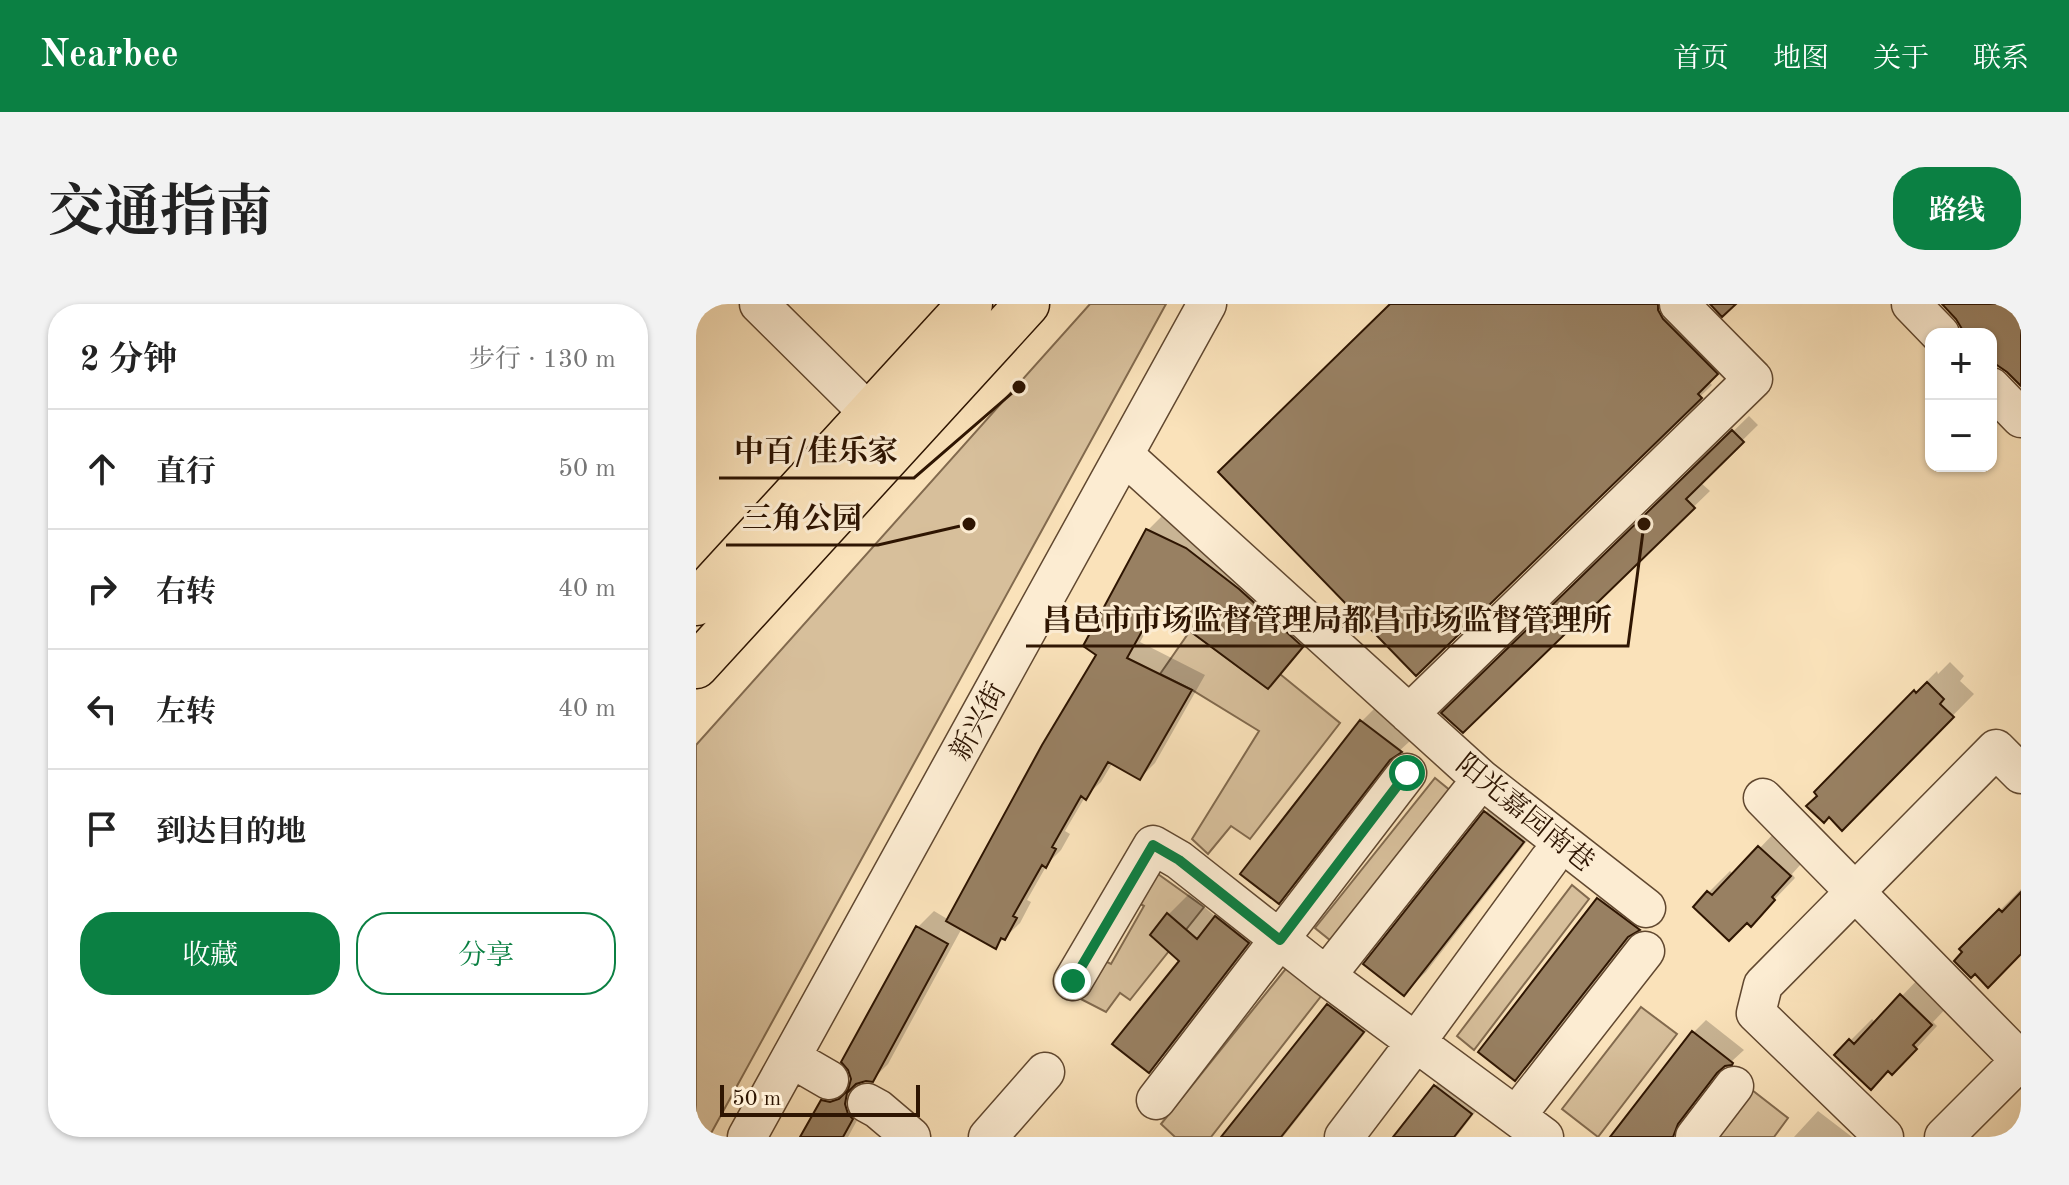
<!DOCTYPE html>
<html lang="zh">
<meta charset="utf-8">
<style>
:root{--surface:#fff;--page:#f2f2f2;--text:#222;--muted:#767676;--line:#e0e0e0;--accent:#0b8043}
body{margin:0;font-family:"Old Standard TT","Noto Serif SC",serif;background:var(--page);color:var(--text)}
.controls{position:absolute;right:24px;top:24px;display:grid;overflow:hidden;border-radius:16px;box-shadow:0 2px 6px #0004}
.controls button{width:72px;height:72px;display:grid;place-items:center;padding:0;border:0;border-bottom:2px solid var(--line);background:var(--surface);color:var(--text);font:40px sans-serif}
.scale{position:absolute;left:24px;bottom:20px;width:200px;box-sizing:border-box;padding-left:8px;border:4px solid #2e1502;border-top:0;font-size:22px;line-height:28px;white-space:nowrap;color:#2e1502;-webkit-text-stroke:6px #fcecd2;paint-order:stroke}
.stop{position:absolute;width:24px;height:24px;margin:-18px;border:6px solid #0b8043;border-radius:50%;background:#fff}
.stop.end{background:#0b8043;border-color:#fff;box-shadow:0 2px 8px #0008}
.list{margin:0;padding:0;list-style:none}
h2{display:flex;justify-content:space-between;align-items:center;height:104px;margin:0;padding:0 32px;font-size:34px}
h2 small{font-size:26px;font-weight:400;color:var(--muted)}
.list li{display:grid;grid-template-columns:52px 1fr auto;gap:24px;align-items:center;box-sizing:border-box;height:120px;padding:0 32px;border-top:2px solid var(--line)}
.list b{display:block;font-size:30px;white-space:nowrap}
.list em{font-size:26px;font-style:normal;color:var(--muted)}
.actions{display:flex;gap:16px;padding:24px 32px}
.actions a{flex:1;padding:18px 0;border:2px solid var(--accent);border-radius:32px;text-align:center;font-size:28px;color:var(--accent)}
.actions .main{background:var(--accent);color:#fff}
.icon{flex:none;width:44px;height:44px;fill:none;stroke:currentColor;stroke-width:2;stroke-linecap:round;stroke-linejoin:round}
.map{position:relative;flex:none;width:1325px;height:833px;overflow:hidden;border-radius:32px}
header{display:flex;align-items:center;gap:48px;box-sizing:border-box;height:112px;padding:0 40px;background:var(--accent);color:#fff}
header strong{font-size:38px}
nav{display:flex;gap:44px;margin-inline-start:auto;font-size:28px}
.intro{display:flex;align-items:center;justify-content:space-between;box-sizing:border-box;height:192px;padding:0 48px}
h1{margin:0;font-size:56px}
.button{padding:20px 36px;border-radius:32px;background:var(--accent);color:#fff;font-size:28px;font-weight:700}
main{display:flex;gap:48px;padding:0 48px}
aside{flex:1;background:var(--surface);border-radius:32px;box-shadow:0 2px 6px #0004}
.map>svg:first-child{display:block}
.green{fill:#d7bf9b;stroke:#826a4e;stroke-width:2}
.shadow{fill:#0003}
.building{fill:#988062;stroke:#2e1502;stroke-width:2}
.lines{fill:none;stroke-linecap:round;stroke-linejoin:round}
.minor-casing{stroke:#614830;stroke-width:41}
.major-casing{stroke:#2e1502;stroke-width:47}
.minor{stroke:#fcecd2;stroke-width:38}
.major{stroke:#fae2ba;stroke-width:44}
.route{stroke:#0b8043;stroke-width:10}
.labels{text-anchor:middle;stroke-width:6;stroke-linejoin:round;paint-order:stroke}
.street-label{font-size:28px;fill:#2e1502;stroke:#fcecd2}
.leader{fill:none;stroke:#2e1502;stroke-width:3}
.callout-dot{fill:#2e1502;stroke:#fcecd2;stroke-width:3}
.callout-label{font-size:30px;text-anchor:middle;font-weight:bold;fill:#2e1502;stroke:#fcecd2;stroke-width:6;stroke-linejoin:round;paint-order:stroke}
</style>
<header>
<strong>Nearbee</strong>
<nav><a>首页</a><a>地图</a><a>关于</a><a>联系</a></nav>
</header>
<div class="intro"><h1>交通指南</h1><a class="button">路线</a></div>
<main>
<aside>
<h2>2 分钟<small>步行 · 130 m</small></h2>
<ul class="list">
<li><svg class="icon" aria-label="ahead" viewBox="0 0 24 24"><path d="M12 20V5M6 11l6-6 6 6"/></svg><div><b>直行</b></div><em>50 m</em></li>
<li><svg class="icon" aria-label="right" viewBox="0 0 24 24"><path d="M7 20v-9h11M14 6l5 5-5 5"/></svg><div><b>右转</b></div><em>40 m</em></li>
<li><svg class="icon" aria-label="left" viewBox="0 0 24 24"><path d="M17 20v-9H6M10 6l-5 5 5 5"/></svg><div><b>左转</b></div><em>40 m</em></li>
<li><svg class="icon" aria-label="arrive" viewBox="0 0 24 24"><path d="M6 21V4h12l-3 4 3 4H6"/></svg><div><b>到达目的地</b></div></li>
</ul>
<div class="actions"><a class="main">收藏</a><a>分享</a></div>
</aside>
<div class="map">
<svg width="1325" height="833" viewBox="0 0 1325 833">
<rect width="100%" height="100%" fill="#fae2ba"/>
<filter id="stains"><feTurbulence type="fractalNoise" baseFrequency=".0025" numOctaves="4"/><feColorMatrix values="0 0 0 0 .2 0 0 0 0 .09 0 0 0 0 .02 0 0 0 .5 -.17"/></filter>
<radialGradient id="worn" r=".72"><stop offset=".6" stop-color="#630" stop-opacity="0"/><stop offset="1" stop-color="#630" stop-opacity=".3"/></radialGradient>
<path class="green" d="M394,0h76l-457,833h-13v-392z
M494,327l77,57 13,-14 60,49 -90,116 -19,-13 -23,28 -16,-15 67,-108 -67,-41 -32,-16z
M739,474l22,18 -121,149 -21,-17z
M455,565l53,38 -74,93 -10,-7 -14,19 -31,-16 22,-39 14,7 33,-58 -11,-6z
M876,581l17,14 -115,151 -17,-14z
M592,662l34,29 -111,142h-36l-14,-13z
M945,703l36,27 -79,103 -36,-28z
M1056,786l36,28 -14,19h-58z"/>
<path class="shadow" d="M697,0h281l54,57 -20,20 4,4 -296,288z
M1053,112l9,9 -58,57 10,9 -247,239 -19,-17z
M467,211l153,116 -33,40 -123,-64 -20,35 65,33 -50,88 -15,15 -27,-16 -12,20 -16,15 -20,34 5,3 -9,16 -13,13 -21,37 4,2 -11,21 -24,23 -34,-18 -74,136 -16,16h-10l-2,7 7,15 -19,35h-45l19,-36 17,-16 12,1 2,-7 -9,-17 74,-135 16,-16 15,9 149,-266 50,-124z
M1254,358l14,14 -4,5 14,13 -132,134 -26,-36 121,-121 1,3z
M687,396l39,30 -24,22 -98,128 -21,21 -36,-27 119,-153z
M811,487l37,28 -118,153 -22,21 -38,-29 120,-152z
M1085,522l29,28 -18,20 3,4 -23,24 -25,19 -18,18 -20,-47 21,-21 4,4z
M924,574l39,30 -23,22 -99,127 -22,21 -34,-27 118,-152z
M1325,585v63h-56l-3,-3z
M493,590l27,23 21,-20 31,25 -99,128 -20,21 33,-111 -14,-45z
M1227,670l29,28 -19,20 4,4 -23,25 -25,18 -18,18 -21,-46 22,-22 4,4z
M654,680l34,25 -101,128h-59l104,-132z
M1010,716l38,30 -12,11 -9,4 -34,44 -12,28h-64l80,-104z
M761,761l34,27 -35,45h-60l39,-51z
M1122,807l34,26h-58z"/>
<path class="building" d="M694,0h268v6l5,9 55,55 -20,20 4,4 -286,278 -198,-204z
M1014,0h26l-14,13z
M1246,0h79v82l-14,-14 -16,-11v-27h-26l-9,-15z
M1036,126l12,12 -58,57 9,9 -232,225 -22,-20z
M450,225l40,19 53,41 64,58 -35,42 -112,-83 -29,52 65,32 -52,90 -32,-18 -22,38 -5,-4 -29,51 4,2 -10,19 -4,-3 -29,51 4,2 -12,22 -4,-2 -5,11 -50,-28 96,-176 54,-90 -13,-9z
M1231,378l17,17 -4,5 14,13 -112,114 -13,-14 -5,6 -18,-17 11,-10 -3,-4 100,-102 2,3z
M664,416l42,32 -12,8 -111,144 -39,-30z
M788,507l40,31 -120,154 -41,-32z
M1062,542l33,30 -19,21 3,3 -24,27 -4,-4 -18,18 -36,-34 14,-16 5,4z
M1325,588v62l-33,34 -13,-14 -4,4 -17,-17 8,-9 -3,-3 40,-40 3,3z
M901,594l43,32 -12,7 -113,144 -37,-29z
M471,609l30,26 18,-23 34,27 -100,130 -37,-29 67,-83 -29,-26z
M220,622l32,18 -75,138 -7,-1 -10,3 -9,9 -2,11 3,10 5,5 -10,18h-43l21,-37 9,2 9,-3 9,-9 3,-11 -3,-9 -7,-8z
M1204,690l32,31 -19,20 4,4 -25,26 -4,-4 -17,19 -37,-35 15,-16 5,5z
M631,700l37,28 -83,105h-60z
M996,727l41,32 -1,2 -7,1 -8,7 -39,51 -5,13h-63z
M738,781l38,29 -18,23h-61z"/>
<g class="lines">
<g class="minor-casing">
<path id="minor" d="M63,0l111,110
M1215,0l29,30
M1295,83l30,31
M428,151l357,324 165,129
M713,410l344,-335 -74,-75
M1067,494l258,263
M630,672l143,-181
M377,677l80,-136 26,15 147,116 218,161
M95,754l38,22
M460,796l251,-327
M171,799l11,6 33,28
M820,812l129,-165
M51,833l460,-833
M292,833l57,-65
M648,833l72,-95 133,-182
M999,833l39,-51
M1188,833l-128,-124 7,-28 233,-236 25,25
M1248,833l77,-77"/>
</g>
<g class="major-casing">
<path id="major" d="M0,299l274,-299
M0,362l331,-362"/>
</g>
<use href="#minor" class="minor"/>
<use href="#major" class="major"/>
</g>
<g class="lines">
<path class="route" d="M377,677l80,-136 26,15 101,80 127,-167"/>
</g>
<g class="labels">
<g class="street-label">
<text transform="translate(281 417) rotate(-61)" y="10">新兴街</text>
<text transform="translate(830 508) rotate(39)" y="10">阳光嘉园南巷</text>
</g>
</g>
<path class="leader" d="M323 83L218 174H23M273 220L182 241H30M948 220L932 342H330"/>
<g class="callout-dot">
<circle cx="323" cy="83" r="8"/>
<circle cx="273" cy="220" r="8"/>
<circle cx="948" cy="220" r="8"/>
</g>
<g class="callout-label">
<text x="120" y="157">中百/佳乐家</text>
<text x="106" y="224">三角公园</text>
<text x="631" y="326">昌邑市市场监督管理局都昌市场监督管理所</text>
</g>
<rect width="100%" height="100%" filter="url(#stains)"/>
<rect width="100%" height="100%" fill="url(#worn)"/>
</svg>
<div class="controls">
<button>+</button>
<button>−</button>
</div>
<div class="scale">50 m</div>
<div class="stop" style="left:711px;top:469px"></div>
<div class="stop end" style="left:377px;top:677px"></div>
</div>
</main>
